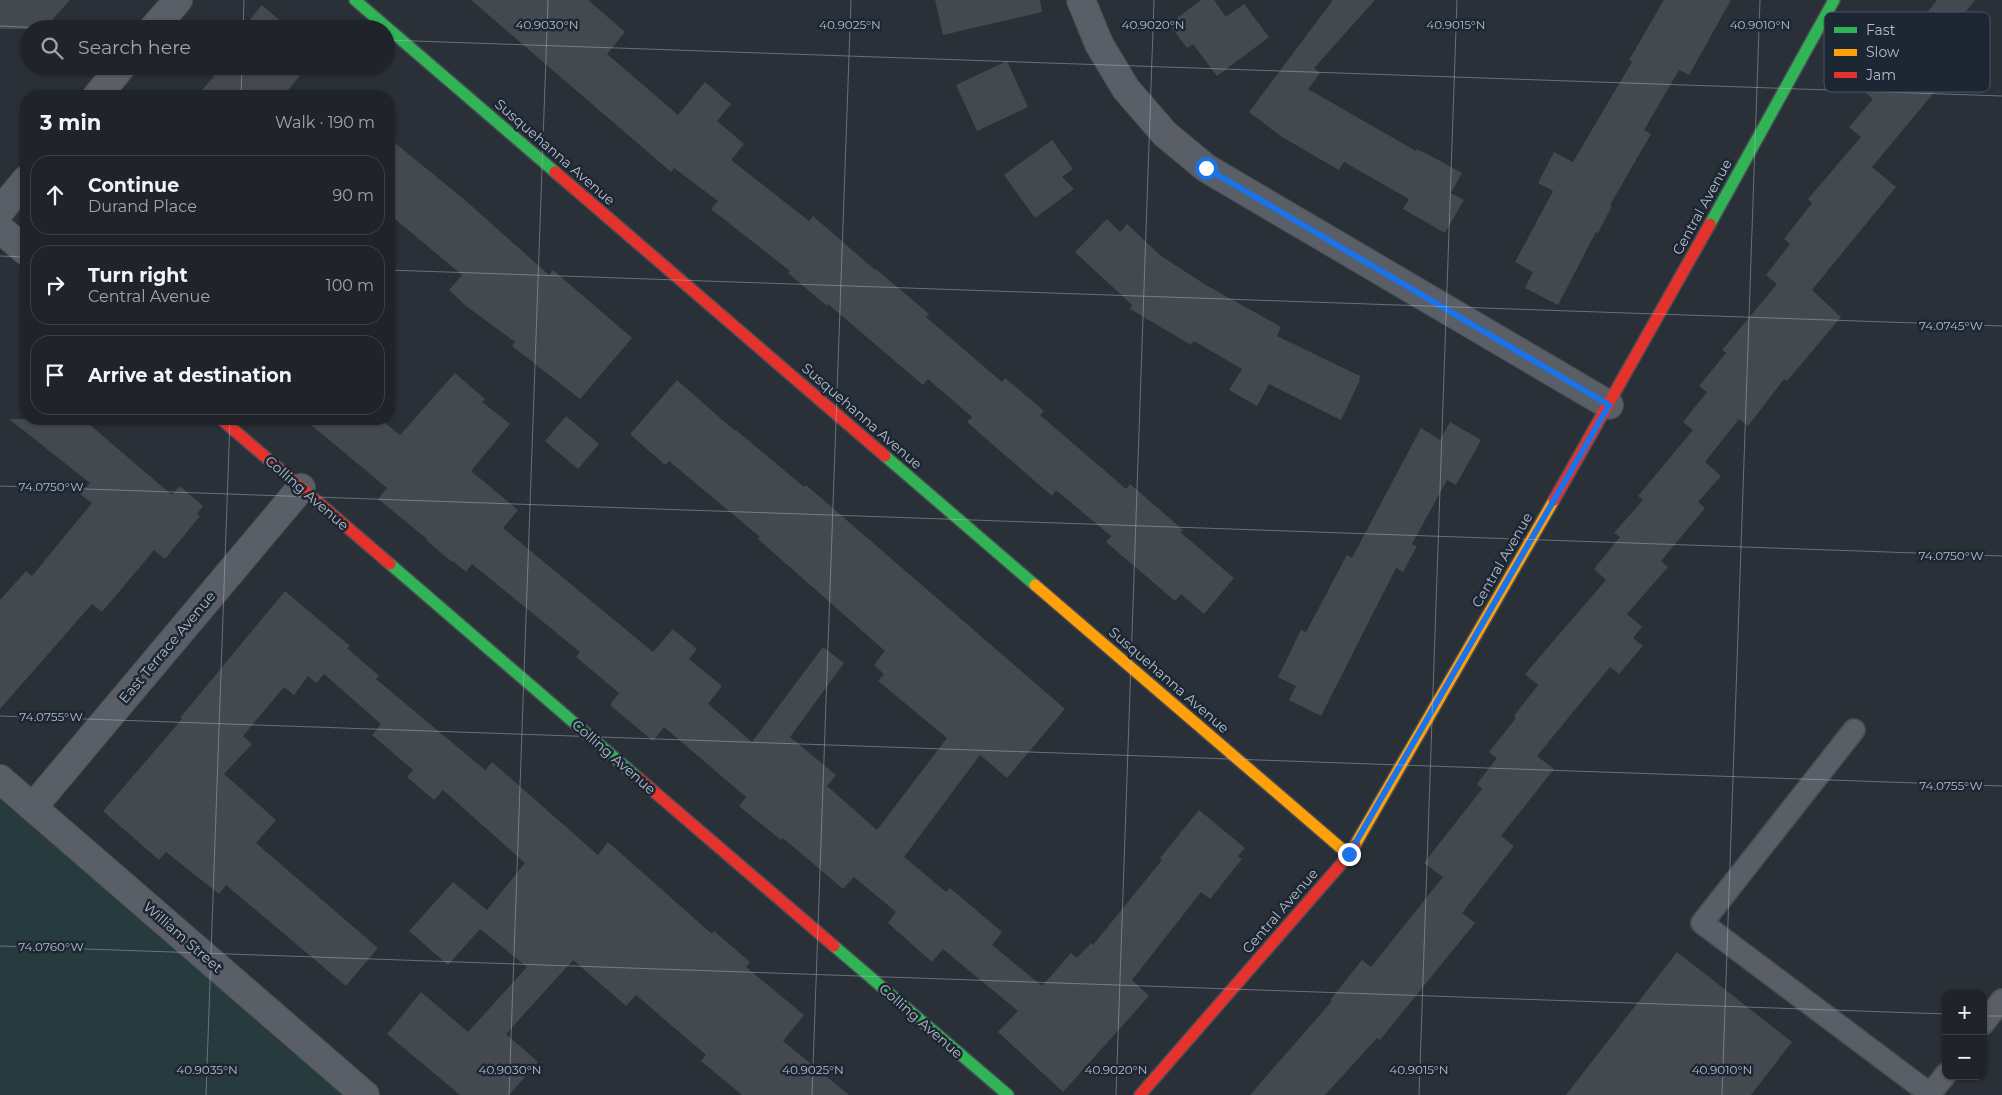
<!DOCTYPE html>
<meta charset="utf-8">
<style>
:root{--surface:#20242a;--page:#2d3036;--text:#f1f3f6;--muted:#a2a4a8;--line:#3d4147}
body{margin:0;font-family:Montserrat,sans-serif;background:var(--page);color:var(--text)}
.controls{position:absolute;right:15px;bottom:15px;display:grid;overflow:hidden;border-radius:10px;box-shadow:0 1px 4px #0004}
.controls button{width:45px;height:45px;display:grid;place-items:center;padding:0;border:0;border-bottom:1px solid var(--line);background:var(--surface);color:var(--text);font:25px sans-serif}
.stop{position:absolute;width:15px;height:15px;margin:-11px;border:4px solid #1a73e8;border-radius:50%;background:#fff}
.stop.end{background:#1a73e8;border-color:#fff;box-shadow:0 1px 5px #0008}
.list{margin:0;padding:0;list-style:none}
h2{display:flex;justify-content:space-between;align-items:center;height:65px;margin:0;padding:0 20px;font-size:21px}
h2 small{font-size:16px;font-weight:400;color:var(--muted)}
.list li{display:grid;grid-template-columns:32px 1fr auto;gap:15px;align-items:center;box-sizing:border-box;height:80px;margin:0 10px 10px;padding:0 10px;border:1px solid var(--line);border-radius:20px}
.list b{display:block;font-size:19px;white-space:nowrap}
.list p{margin:0;font-size:16px;white-space:nowrap;color:var(--muted)}
.list em{font-size:16px;font-style:normal;color:var(--muted)}
.icon{flex:none;width:28px;height:28px;fill:none;stroke:currentColor;stroke-width:2;stroke-linecap:round;stroke-linejoin:round}
.map{position:relative;flex:none;width:2002px;height:1095px;overflow:hidden}
.search{position:absolute;background:var(--surface);box-shadow:0 1px 4px #0004;left:20px;top:20px;width:375px;height:55px;display:flex;align-items:center;gap:12px;box-sizing:border-box;padding:0 18px;border-radius:28px;color:var(--muted);font-size:19px}
.panel{position:absolute;background:var(--surface);box-shadow:0 1px 4px #0004;left:20px;top:90px;width:375px;height:335px;border-radius:20px}
.map>svg:first-child{display:block}
.green{fill:#273a3e}
.building{fill:#444950}
.lines{fill:none;stroke-linecap:round;stroke-linejoin:round}
.lane-casing{stroke:#484c53;stroke-width:24}
.street-casing{stroke:#484c53;stroke-width:30}
.fast-casing{stroke:#484c53;stroke-width:14}
.slow-casing{stroke:#484c53;stroke-width:14}
.jam-casing{stroke:#484c53;stroke-width:14}
.lane{stroke:#5a5e66;stroke-width:21}
.street{stroke:#5a5e66;stroke-width:28}
.fast{stroke:#30b455;stroke-width:11}
.slow{stroke:#ff9f0a;stroke-width:11}
.jam{stroke:#e5322d;stroke-width:11}
.route{stroke:#1a73e8;stroke-width:6}
.ticks{fill:none;stroke:#b4bcc9;stroke-width:1;stroke-opacity:0.45}
.labels{text-anchor:middle;stroke-width:5;stroke-linejoin:round;paint-order:stroke}
.street-label{font-size:14px;fill:#b4bcc9;stroke:#1d2633}
.key{fill:#1d2633;stroke:#4a5360;stroke-width:1}
.key-label{font-size:14px;fill:#b4bcc9}
.ticks-label{font-size:12px;text-anchor:middle;fill:#b4bcc9;stroke:#1d2633;stroke-width:5;stroke-linejoin:round;paint-order:stroke}
</style>
<div class="map">
<svg width="2002" height="1095" viewBox="0 0 2002 1095">
<rect width="100%" height="100%" fill="#2a3038"/>
<path class="green" d="M0,777l366,318h-366z"/>
<path class="building" d="M0,0h70l-26,29h-44z
M471,0h117l37,32 -18,22 71,61 27,-33 26,22 -14,17 27,23 -13,16 78,61 4,-5 62,54 1,-1 53,45 -3,3 76,65 3,-4 39,33 -4,4 86,74 4,-5 53,46 -3,2 54,46 -30,36 -23,-20 -6,7 -69,-59 5,-6 -55,-46 -4,6 -85,-74 5,-5 -44,-38 -5,6 -95,-81 -1,2 -39,-33 2,-2 -79,-62 7,-8 -44,-33 -3,4z
M935,0h105l2,12 -99,23z
M1201,0h13l12,17 18,-13 25,33 -52,39 -24,-32 -6,4 -18,-24z
M1333,0h42l-61,68 6,5 -12,16 108,62v-2l13,6 33,18 -11,20 13,7 -19,33 -42,-24 6,-10 -65,-37 -5,8 -57,-33 -33,-25z
M1664,0h67l-42,75 -10,-5 -35,60 7,4 -41,71 2,1 -14,27 -2,-1 -38,73 -33,-17 8,-16 -18,-10 38,-71 -15,-8 16,-31 19,10 59,-100 -3,-2z
M1937,0h38l-20,25 21,17 -104,125 24,20 -84,103 29,27 -54,64 -3,-2 -36,47 -9,-7 -34,43 16,14 -23,26 7,6 -44,53 7,6 -41,47 15,13 -9,11 10,8 -24,28 -9,-7 -73,89 17,13 -53,67 13,10 -52,67 13,10 -95,117 -3,-2 -52,57h-75l82,-94 -2,-1 32,-40 9,7 72,-90 -19,-14 58,-74 -5,-5 20,-26 -8,-6 27,-34 -2,-2 24,-31 -13,-11 81,-94 -12,-11 26,-32 -6,-4 29,-33 -5,-4 55,-66 -10,-8 24,-30 -8,-6 27,-33 -4,-3 55,-66 -11,-9 24,-31 -6,-5 28,-36 -4,-4 53,-62 -12,-10 24,-28 -8,-7z
M262,5l28,24h-48z
M1007,61l21,46 -51,24 -21,-46z
M211,66h97l-25,30h-86l17,-20 -7,-5z
M389,138l77,63 83,74 4,-5 79,68 -52,61 -68,-53 3,-4 -49,-36 -17,-16 13,-15 -73,-61z
M1052,140l21,29 -11,8 12,12 -39,29 -31,-43z
M1107,219l13,13 7,-8 34,32 45,29 75,42 -4,9 83,40 -1,3 1,1 -19,40 -72,-36 -12,22 -28,-16 13,-21 -48,-28 -3,4 -61,-36 2,-4 -57,-53z
M455,373l30,26 -3,3 28,22 -39,47 47,39 -15,18 150,124 20,-23 24,20 -8,10 33,27 -14,18 44,38 71,-95 21,16 -54,74 46,38 -9,11 50,44 70,-92 -69,-57 6,-7 -10,-9 11,-14 -127,-112 2,-2 -91,-76 -4,4 -35,-31 47,-54 58,51 1,-1 68,57 2,-2 259,224 -58,69 -27,-23 -76,102 42,35 4,-4 52,44 -10,13 50,41 29,-33 6,5 14,-15 2,2 69,-85 -2,-2 39,-48 46,38 -7,8 4,3 -32,40 -9,-7 -69,88 17,16 -86,96 -65,-60 20,-21 -75,-62 -11,13 -44,-39 8,-11 -42,-35 -11,12 -60,-51 -2,2 -42,-34 7,-9 -82,-70 -11,14 -43,-36 9,-12 -43,-36 4,-5 -108,-88 -6,8 -13,-11 -1,1 -26,-22 1,-1 -49,-40 9,-11 -83,-69h76l20,16z
M566,416l33,28 -21,25 -33,-28z
M9,419h74l89,76 8,-9 23,20 -6,8 3,2 -35,43 -11,-9 -52,62 -10,-8 -92,105v-109l26,-29 6,5 60,-73 -12,-9 10,-11z
M1450,422l31,18 -25,45 -9,-5 -35,64 5,2 -14,26 -7,-4 -75,148 -32,-16 7,-14 -18,-9 23,-47 5,2 41,-77 5,3 69,-130 19,12z
M285,591l65,55 -3,2 32,28 -3,3 109,91 7,-8 106,93 10,-13 104,92 2,-3 36,31 -4,5 58,48 -21,26 66,54h-107l-41,-34 5,-6 -70,-60 -10,11 -53,-46 -67,74 32,28 -29,33h-49l-73,-61 34,-42 47,40 59,-65 -47,-38 -32,36 -39,-34 44,-49 34,28 38,-47 -82,-73 -9,10 -27,-23 6,-7 -41,-35 9,-11 -57,-50 -8,9 -8,-7 -14,19 -10,-8 -41,49 9,8 -28,30 52,46 -20,23 122,105 -32,38 -120,-101 -7,9 -53,-42 -7,8 -56,-49 79,-92 -2,-1z
M1677,952l115,90 -41,53h-185z"/>
<g class="lines">
<g class="lane-casing">
<path id="lane" d="M1854,730l-152,193 228,171 16,-20
M1983,1024l19,-24"/>
</g>
<g class="street-casing">
<path id="street" d="M1081,0l18,44 27,45 39,45 41,34 403,237
M153,29l25,-29
M97,96l25,-30
M0,211l26,-31
M0,229l26,22
M0,779l365,316
M33,807l268,-319"/>
</g>
<g class="fast-casing">
<path id="fast" d="M355,0l200,172
M1710,224l124,-224
M885,456l150,129
M390,564l247,213
M834,946l174,149"/>
</g>
<g class="slow-casing">
<path id="slow" d="M1035,585l314,270
M1355,845l199,-345"/>
</g>
<g class="jam-casing">
<path id="jam" d="M555,172l330,284
M221,419l169,145
M1554,500l156,-276
M637,777l197,169
M1140,1095l209,-240 6,-10"/>
</g>
<use href="#lane" class="lane"/>
<use href="#street" class="street"/>
<use href="#fast" class="fast"/>
<use href="#slow" class="slow"/>
<use href="#jam" class="jam"/>
</g>
<g class="lines">
<path class="route" d="M1206,168l403,237 -260,449"/>
</g>
<path class="ticks" d="M0,26l67,3M243,29l1,-29M386,40l1616,56M241,96l1,-30M0,256l26,1M389,270l1613,56M0,486l2002,70M0,716l2002,70M0,946l1946,68M1983,1016h19M206,1095l24,-676M509,1095l39,-1095M812,1095l39,-1095M1116,1095l38,-1095M1419,1095l38,-1095M1722,1095l38,-1095"/>
<g class="labels">
<g class="street-label">
<text transform="translate(555 152) rotate(41)" y="5">Susquehanna Avenue</text>
<text transform="translate(1702 207) rotate(-61)" y="5">Central Avenue</text>
<text transform="translate(862 416) rotate(41)" y="5">Susquehanna Avenue</text>
<text transform="translate(307 493) rotate(41)" y="5">Colling Avenue</text>
<text transform="translate(1502 560) rotate(-60)" y="5">Central Avenue</text>
<text transform="translate(167 647) rotate(-50)" y="5">East Terrace Avenue</text>
<text transform="translate(1169 680) rotate(41)" y="5">Susquehanna Avenue</text>
<text transform="translate(614 757) rotate(41)" y="5">Colling Avenue</text>
<text transform="translate(1280 911) rotate(-49)" y="5">Central Avenue</text>
<text transform="translate(183 937) rotate(41)" y="5">William Street</text>
<text transform="translate(921 1021) rotate(41)" y="5">Colling Avenue</text>
</g>
</g>
<rect x="1824" y="12" width="166" height="80" rx="8" class="key"/>
<rect x="1834" y="27" width="23" height="6" fill="#30b455"/>
<rect x="1834" y="49" width="23" height="7" fill="#ff9f0a"/>
<rect x="1834" y="72" width="23" height="6" fill="#e5322d"/>
<g class="key-label">
<text x="1866" y="35">Fast</text>
<text x="1866" y="57">Slow</text>
<text x="1866" y="80">Jam</text>
</g>
<g class="ticks-label">
<text x="547" y="29">40.9030°N</text>
<text x="850" y="29">40.9025°N</text>
<text x="1153" y="29">40.9020°N</text>
<text x="1456" y="29">40.9015°N</text>
<text x="1760" y="29">40.9010°N</text>
<text x="1951" y="330">74.0745°W</text>
<text x="51" y="491">74.0750°W</text>
<text x="1951" y="560">74.0750°W</text>
<text x="51" y="721">74.0755°W</text>
<text x="1951" y="790">74.0755°W</text>
<text x="51" y="951">74.0760°W</text>
<text x="207" y="1074">40.9035°N</text>
<text x="510" y="1074">40.9030°N</text>
<text x="813" y="1074">40.9025°N</text>
<text x="1116" y="1074">40.9020°N</text>
<text x="1419" y="1074">40.9015°N</text>
<text x="1722" y="1074">40.9010°N</text>
</g>
</svg>
<div class="controls">
<button>+</button>
<button>−</button>
</div>
<div class="stop" style="left:1206px;top:168px"></div>
<div class="stop end" style="left:1349px;top:854px"></div>
<div class="search"><svg class="icon" aria-label="search" viewBox="0 0 24 24"><circle cx="10" cy="10" r="6"/><path d="M15 15l6 6"/></svg>Search here</div>
<section class="panel">
<h2>3 min<small>Walk · 190 m</small></h2>
<ul class="list">
<li><svg class="icon" aria-label="ahead" viewBox="0 0 24 24"><path d="M12 20V5M6 11l6-6 6 6"/></svg><div><b>Continue</b><p>Durand Place</p></div><em>90 m</em></li>
<li><svg class="icon" aria-label="right" viewBox="0 0 24 24"><path d="M7 20v-9h11M14 6l5 5-5 5"/></svg><div><b>Turn right</b><p>Central Avenue</p></div><em>100 m</em></li>
<li><svg class="icon" aria-label="arrive" viewBox="0 0 24 24"><path d="M6 21V4h12l-3 4 3 4H6"/></svg><div><b>Arrive at destination</b></div></li>
</ul>
</section>
</div>
